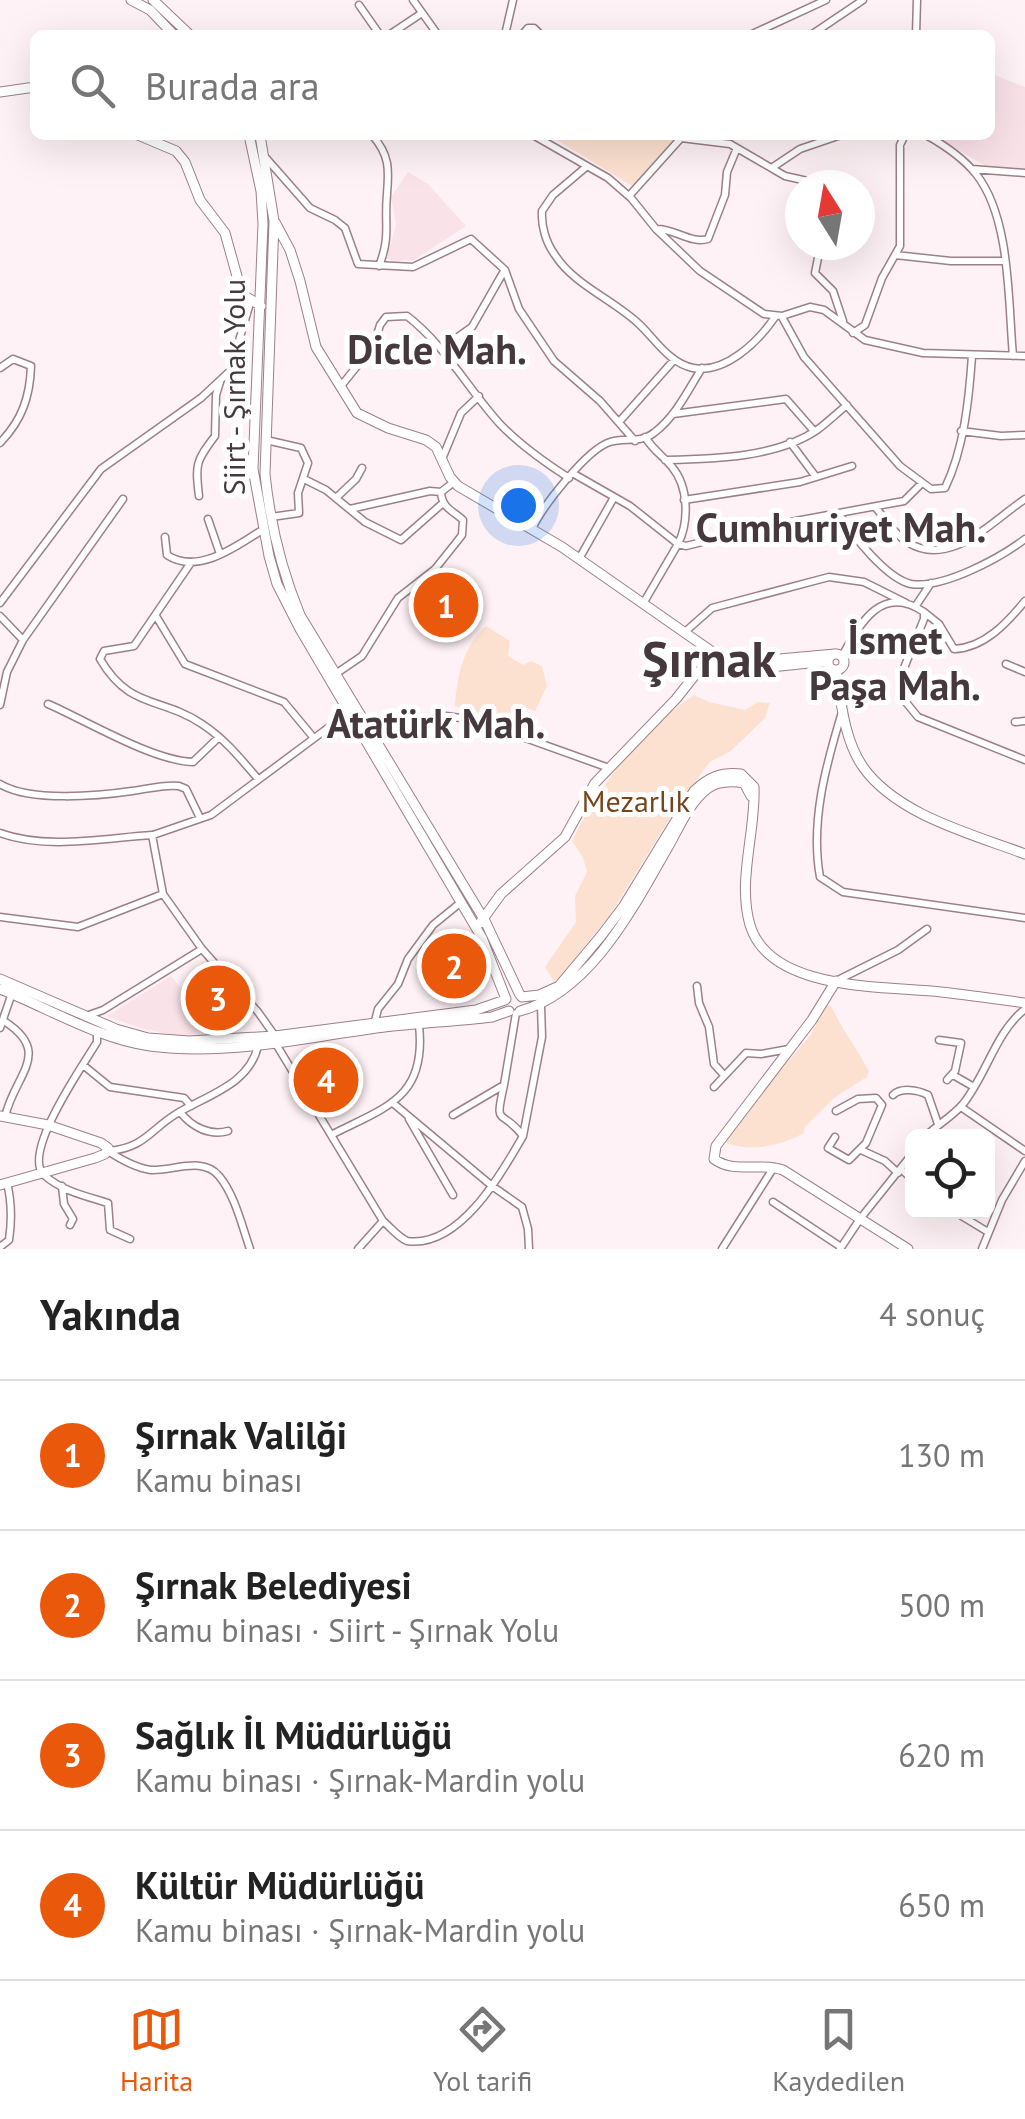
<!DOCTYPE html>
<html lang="tr">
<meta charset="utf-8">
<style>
:root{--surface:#fff;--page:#f2f2f2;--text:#222;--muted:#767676;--line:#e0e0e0;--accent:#ea580c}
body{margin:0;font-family:"PT Sans",sans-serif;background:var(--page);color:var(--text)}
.controls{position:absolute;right:30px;bottom:30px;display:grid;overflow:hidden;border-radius:15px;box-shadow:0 10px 40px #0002}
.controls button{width:90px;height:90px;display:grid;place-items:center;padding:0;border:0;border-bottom:2px solid var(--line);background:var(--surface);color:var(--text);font:50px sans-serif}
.compass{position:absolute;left:785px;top:170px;width:90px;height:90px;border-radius:50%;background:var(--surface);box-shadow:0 10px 40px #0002;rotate:349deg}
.you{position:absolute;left:518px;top:505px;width:35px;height:35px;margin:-25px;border:8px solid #fff;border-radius:50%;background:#1a73e8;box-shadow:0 0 0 15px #1a73e833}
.badge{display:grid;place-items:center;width:65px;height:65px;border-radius:50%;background:var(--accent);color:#fff;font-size:32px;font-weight:700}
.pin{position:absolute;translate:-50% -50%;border:5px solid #fff;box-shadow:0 2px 10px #0006}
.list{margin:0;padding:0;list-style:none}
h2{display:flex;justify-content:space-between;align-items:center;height:130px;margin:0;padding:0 40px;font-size:42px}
h2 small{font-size:32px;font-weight:400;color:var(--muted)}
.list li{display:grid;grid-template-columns:65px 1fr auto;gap:30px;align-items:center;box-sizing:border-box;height:150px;padding:0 40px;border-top:2px solid var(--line)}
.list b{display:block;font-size:38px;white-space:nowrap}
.list p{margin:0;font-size:32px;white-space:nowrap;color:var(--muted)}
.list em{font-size:32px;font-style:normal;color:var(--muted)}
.icon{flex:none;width:55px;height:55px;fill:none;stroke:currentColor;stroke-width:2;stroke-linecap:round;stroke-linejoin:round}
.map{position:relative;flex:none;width:1025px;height:1249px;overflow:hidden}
.search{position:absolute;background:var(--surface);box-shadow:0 10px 40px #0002;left:30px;right:30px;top:30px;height:110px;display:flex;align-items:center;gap:25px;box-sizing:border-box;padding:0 35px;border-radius:15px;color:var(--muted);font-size:38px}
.sheet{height:730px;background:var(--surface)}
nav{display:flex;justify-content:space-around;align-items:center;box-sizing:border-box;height:140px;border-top:2px solid var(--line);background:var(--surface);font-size:28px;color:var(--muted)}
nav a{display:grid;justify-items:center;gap:5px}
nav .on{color:var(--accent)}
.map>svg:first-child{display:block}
.built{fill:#fae2e9}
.green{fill:#fce1d0}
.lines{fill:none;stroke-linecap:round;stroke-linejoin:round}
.minor-casing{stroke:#9c7f88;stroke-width:9}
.tertiary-casing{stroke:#9c7f88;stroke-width:11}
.minor{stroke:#fff;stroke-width:6}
.tertiary{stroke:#fff;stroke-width:9}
.labels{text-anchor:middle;stroke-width:10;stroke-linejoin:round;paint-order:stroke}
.street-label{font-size:30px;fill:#45393d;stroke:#fff}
.park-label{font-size:30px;fill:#78431a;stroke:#fff}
.district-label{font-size:40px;font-weight:bold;fill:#45393d;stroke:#fff}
.town-label{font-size:50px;font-weight:bold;fill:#45393d;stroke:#fff}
</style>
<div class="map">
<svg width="1025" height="1249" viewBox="0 0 1025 1249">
<rect width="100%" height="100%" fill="#fff2f6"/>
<path class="built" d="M990,73l35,14v84l-36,-3 -56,-33h57z
M408,172l20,12 38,42 -52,34 -21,1 -6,-3 9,-34 -5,-27z
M171,976l46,56 -39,4 -39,-8 -32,-12z"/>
<path class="green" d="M549,135h129l-46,51z
M486,626l24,15 -2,15 15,9 8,-4 11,5 5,20 -12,25 -11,-4 -11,22 -58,-23c2,-29 8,-60 31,-80z
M694,695l15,7 36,8 13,-8 12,1 -5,15 -34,33 -21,11 -30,40 -70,113 -55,68 -10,-16 31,-45 -1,-26 12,-24 -4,-15 -11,-16c28,-57 69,-111 122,-146z
M827,1005l4,1c11,23 26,43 38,65l-2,6 -33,21 -29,29 -1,6c-24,13 -53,20 -80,9l31,-43 55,-63z"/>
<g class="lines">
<g class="minor-casing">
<path id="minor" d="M413,0l25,35
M359,5l21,30
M389,35l33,-22
M505,35l8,-35
M522,35l6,-7h6l7,7
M750,35l76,-35
M811,35l52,-35
M916,35l1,-35
M372,135c18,20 17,35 15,59 -3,30 4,42 -8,72
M533,135l75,43 23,20 25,31 44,42 64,43 18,2 28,-9 14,3 41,30 58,13 102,3
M926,135c18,10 37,23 50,39 35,44 32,128 37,182
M266,158l44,50 25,12 10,8 13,36 55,3 58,-28 34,31 14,39 35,52 46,40 35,40
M586,167l-33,28 -11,16c-1,15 4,32 13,44 19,30 59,45 84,69 16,15 30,39 54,44 32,6 65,-26 82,-51
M773,167l27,-18 41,-14
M972,169l53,4
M629,196l52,-58 49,6 55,32 40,9
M656,229c18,-1 34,15 52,10l17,-44 2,-23 10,-24
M819,253l-4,20 18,18 10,30
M895,255l56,6h52
M782,317l22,40 96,109 31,23 14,-1c19,-39 24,-89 27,-132
M853,333l12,-8 17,-47 18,-32v-101l5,-10
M441,349l31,-22 32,-56
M0,368l13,-9 18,7c-1,31 -9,54 -31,77
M341,386l33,-41 6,-20 6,-8 21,-1c38,29 61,73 93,108 21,22 44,38 69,54
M673,414l113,-15 28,32
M619,422l55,-62
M961,431l40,5 24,-1
M645,437c11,17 17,17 27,30 17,20 17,55 6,77l8,2 77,-19 141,-26 17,-17
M266,440l35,8 7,15 -10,30 1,20 -28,4
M790,442l26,35
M442,459l19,-46 18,-17
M665,460c47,-1 111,-2 152,-30 10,-7 20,-17 30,-25
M574,474l56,32 48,38 -34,58
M304,479l22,11 39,32 36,18 42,-37
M199,496c-4,-32 -3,-35 16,-60l1,-41 4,-13
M337,497l19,-18 6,-11
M684,500l116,-18 52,-16
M875,507c10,11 20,28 32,35 43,27 85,-21 118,-43
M350,509l80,-18 11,1
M840,515c12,20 47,64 71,69 32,5 89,-26 114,-45
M208,519l12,35
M532,529c10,-22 55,-80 78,-87 15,-5 31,2 45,-10 21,-16 33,-42 47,-64
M165,537l2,18c30,20 69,-8 95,-25
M579,559l34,-60
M190,564l-56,82 -30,5 -4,8c30,51 60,37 102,65 24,16 38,34 56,55
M0,603l101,-134 100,-71 29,-27 21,-71
M915,607l16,-24
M924,612l15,12 15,25c30,-1 53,-26 71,-48
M0,616l23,24 100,-141
M156,616l29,48 99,38 29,35
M686,631l26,-23 117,-31 35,5 42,21
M842,656c18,-32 39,-73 82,-44v7l-20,49 -3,14 3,18 14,17 107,43
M1006,664l19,8
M337,673l25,-17 36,-58 37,-29 20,-25 7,-9 1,-15c-11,-10 -21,-12 -22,-28l13,-10
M48,704c39,17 105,57 145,58l26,-25
M0,705l7,-33 16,-32
M842,712c-16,53 -32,110 -22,165l23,15 182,26
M1015,722l10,-1
M372,737l74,-21 29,4 134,48
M0,784c30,18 98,12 132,7 16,-2 32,-7 47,-5l7,3 14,29
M0,833c46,17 105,5 152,2l11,59 39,55 56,63 17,24 1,8 107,177c7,6 15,16 24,20 53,8 96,-70 116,-105 -22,-29 -29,-7 -19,-51
M153,835l58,-20 141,-105
M0,917l78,10 85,-33
M838,980l60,-30 29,-21
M697,986l2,17 10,24 5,37 10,11
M86,1016l17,-6 99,-61
M4,1021c50,32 10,54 1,96
M375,1021l3,-12 20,-25 10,-25 25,-34 27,-22
M0,1028l12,-35
M97,1031v11c-13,22 -76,111 -53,133 18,16 41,21 64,28l2,27 20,9
M939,1040l22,3 -6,28 -8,9
M83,1065l27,22 74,11 7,8
M953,1075l21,12
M714,1087l32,-34 15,1 28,-5
M893,1095c8,-8 25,-5 35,0l10,29
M394,1104l98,82 30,21 6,22 1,20
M961,1107l64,44
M180,1112c12,15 29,24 48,19
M453,1115l51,-30 12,-72
M409,1119l44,76
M331,1135c55,-28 96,-37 88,-110
M523,1136l19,-99 -1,-32
M926,1136c11,-11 27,-20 37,-32 24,-30 32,-71 62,-95
M835,1137l-7,11 21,12 17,-17 16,-38 -6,-7 -18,1 -22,12
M861,1150l24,11 13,12
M108,1151c12,8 29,17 43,19 22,1 52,-14 68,6 16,19 23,50 31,73
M109,1151c35,-3 41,-21 67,-37 31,-19 73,-29 82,-68
M901,1169l11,10
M62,1186l2,18 9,15 -3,6
M773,1202l68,45
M955,1212l33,20
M0,1247l9,-7c3,-20 3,-37 -2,-57
M358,1249l25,-28
M722,1249l52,-82
M840,1249l20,-30 52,-65
M982,1249l20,-49 23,-39"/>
</g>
<g class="tertiary-casing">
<path id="tertiary" d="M131,0l19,10 24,25
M153,0l37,35
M0,92l35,-5
M138,135l38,16 9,11 15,38 25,33 15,54 5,9 16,10
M249,135l12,56 2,33 -10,245 16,87 8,28 23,45 182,309 24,61
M260,135l14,86 -9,253c5,49 16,95 35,141l185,306 35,74
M275,222l15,28 10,31 16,66 41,66 31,15 38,12 10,7 14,30 8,9 104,61 172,120 19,2 75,-8
M828 662a8 8 0 1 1 16 0a8 8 0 1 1-16 0Z
M721,656l23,6 91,-8
M836,670c5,31 8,70 27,97 34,48 109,67 162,87
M480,923l21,-29 64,-57 30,-54 81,-84 19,-24 24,-20
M0,979l116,50 32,9 41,3 86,-5 201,-26 29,-10
M836,981l-24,39 -96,126 -2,13c20,15 46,3 69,11l125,79
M0,989c48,19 99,50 150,57 74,10 147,-7 220,-17 41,-6 82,-7 122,-12l17,-6
M522,997l17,-2 20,-9 42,-50 22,-29 71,-116c15,-14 27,-19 47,-17l13,13c2,44 -17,94 -4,138 20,67 136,61 191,67 28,3 56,7 84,11
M520,1011c71,-19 114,-105 148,-164 11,-19 21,-44 39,-58 10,-8 25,-8 37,-6l7,13
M0,1116l48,9 53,18 7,5 -3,6 -10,4 -95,27"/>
</g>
<use href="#minor" class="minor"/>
<use href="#tertiary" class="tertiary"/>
</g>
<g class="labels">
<g class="street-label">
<text transform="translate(235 387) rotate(-90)" y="10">Siirt - Şırnak Yolu</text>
</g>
<g class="park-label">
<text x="636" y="812">Mezarlık</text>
</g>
<g class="district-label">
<text x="437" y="364">Dicle Mah.</text>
<text x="841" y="542">Cumhuriyet Mah.</text>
<text x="895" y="654">İsmet<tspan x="895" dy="46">Paşa Mah.</tspan></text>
<text x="436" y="738">Atatürk Mah.</text>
</g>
<g class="town-label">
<text x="709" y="677">Şırnak</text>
</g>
</g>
</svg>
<div class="controls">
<button><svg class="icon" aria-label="locate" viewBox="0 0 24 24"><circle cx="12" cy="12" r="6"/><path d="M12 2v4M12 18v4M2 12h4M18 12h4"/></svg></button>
</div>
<svg class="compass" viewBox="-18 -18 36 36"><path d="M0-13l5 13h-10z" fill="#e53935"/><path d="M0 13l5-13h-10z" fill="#767676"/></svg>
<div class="you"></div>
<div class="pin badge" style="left:446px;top:605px">1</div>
<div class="pin badge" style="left:454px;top:966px">2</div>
<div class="pin badge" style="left:218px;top:998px">3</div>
<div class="pin badge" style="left:326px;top:1080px">4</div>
<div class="search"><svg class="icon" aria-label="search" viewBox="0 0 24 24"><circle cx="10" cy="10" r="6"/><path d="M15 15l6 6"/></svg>Burada ara</div>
</div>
<section class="sheet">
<h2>Yakında<small>4 sonuç</small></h2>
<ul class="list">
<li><span class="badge">1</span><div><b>Şırnak Valilği</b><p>Kamu binası</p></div><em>130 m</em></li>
<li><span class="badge">2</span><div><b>Şırnak Belediyesi</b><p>Kamu binası · Siirt - Şırnak Yolu</p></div><em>500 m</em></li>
<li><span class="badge">3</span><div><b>Sağlık İl Müdürlüğü</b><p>Kamu binası · Şırnak-Mardin yolu</p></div><em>620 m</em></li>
<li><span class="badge">4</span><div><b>Kültür Müdürlüğü</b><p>Kamu binası · Şırnak-Mardin yolu</p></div><em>650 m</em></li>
</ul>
</section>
<nav>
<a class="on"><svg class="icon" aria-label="map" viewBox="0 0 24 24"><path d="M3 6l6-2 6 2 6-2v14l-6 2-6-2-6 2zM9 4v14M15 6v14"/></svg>Harita</a>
<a><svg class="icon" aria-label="directions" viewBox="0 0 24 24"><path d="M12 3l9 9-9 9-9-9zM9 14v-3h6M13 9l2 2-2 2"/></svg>Yol tarifi</a>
<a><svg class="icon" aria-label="saved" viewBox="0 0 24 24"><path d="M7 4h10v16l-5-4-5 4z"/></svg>Kaydedilen</a>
</nav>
